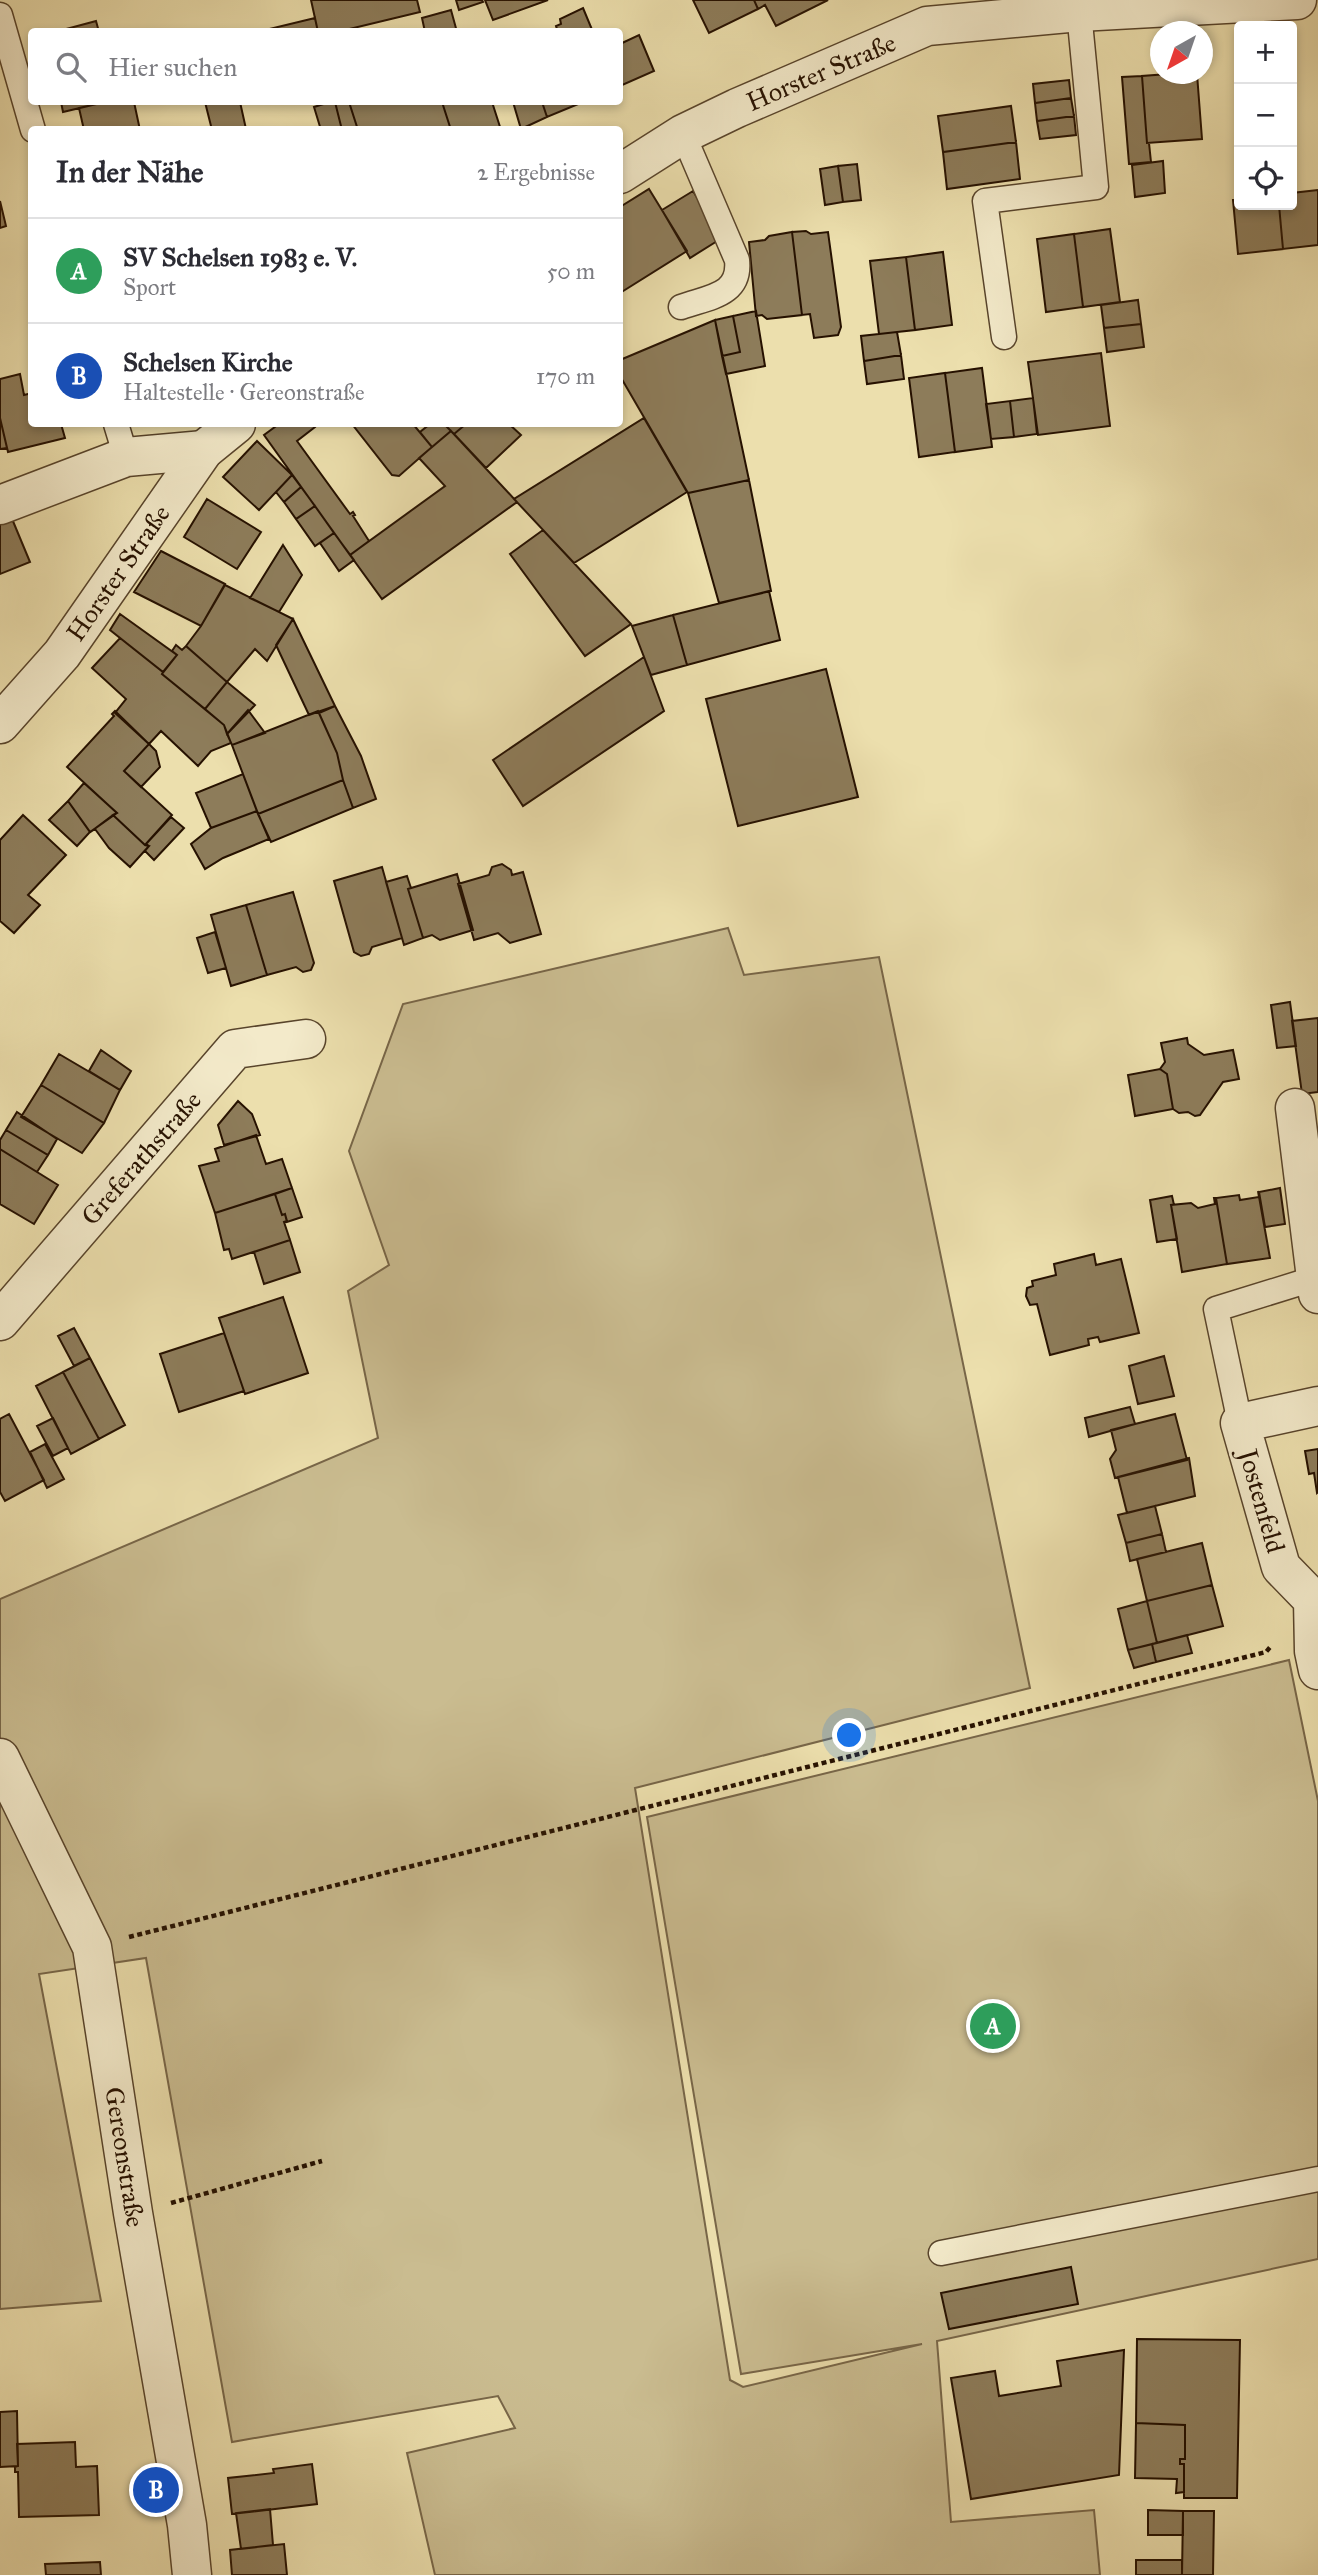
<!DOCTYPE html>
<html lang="de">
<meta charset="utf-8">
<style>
:root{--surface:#fff;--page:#f2f2f3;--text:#2b2b33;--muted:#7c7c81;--line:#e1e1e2;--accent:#7c3aed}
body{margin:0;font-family:"IM FELL Great Primer",serif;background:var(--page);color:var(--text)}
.controls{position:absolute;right:21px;top:21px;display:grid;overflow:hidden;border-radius:7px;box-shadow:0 4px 10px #0003}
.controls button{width:63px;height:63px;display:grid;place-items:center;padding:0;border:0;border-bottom:2px solid var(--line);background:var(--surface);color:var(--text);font:35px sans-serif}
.compass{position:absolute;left:1150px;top:21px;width:63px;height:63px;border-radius:50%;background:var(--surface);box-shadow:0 4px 10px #0003;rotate:220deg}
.you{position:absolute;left:850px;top:1736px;width:24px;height:24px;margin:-18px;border:5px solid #fff;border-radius:50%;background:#1a73e8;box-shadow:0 0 0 10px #1a73e833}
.badge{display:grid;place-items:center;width:46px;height:46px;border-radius:50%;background:var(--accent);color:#fff;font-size:23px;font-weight:700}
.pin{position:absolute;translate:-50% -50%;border:4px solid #fff;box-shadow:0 2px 7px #0006}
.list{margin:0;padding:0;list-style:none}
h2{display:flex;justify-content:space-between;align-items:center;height:91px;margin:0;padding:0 28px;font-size:30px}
h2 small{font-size:23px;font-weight:400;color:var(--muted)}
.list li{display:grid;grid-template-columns:46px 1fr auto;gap:21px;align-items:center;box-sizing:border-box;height:105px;padding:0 28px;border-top:2px solid var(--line)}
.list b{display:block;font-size:26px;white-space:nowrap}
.list p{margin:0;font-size:23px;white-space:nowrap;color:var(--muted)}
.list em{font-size:23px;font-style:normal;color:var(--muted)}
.icon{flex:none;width:38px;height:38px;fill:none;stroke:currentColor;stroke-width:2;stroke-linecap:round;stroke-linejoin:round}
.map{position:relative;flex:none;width:1318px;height:2575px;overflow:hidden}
.search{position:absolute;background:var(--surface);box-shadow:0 4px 10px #0003;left:28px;top:28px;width:595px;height:77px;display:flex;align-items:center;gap:18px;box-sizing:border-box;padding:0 24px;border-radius:7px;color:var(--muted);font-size:26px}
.panel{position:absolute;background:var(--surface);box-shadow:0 4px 10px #0003;left:28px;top:126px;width:595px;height:301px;border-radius:7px}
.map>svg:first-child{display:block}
.green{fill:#cabc90;stroke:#786648;stroke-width:2}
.building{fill:#8d7c5a;stroke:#261100;stroke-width:2}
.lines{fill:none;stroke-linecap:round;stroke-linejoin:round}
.service-casing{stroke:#58442b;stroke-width:27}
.minor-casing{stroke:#58442b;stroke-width:41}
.tertiary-casing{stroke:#58442b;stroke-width:41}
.path{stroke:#261100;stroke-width:4.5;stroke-dasharray:5 3.5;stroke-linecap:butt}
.service{stroke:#f3eaca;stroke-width:24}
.minor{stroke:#f3eaca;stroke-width:38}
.tertiary{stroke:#f3eaca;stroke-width:38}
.labels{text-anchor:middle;stroke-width:5;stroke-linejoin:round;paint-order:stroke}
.street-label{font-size:26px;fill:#261100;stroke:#f3eaca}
</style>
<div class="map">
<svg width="1318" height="2575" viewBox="0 0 1318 2575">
<rect width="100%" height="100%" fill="#ecdfad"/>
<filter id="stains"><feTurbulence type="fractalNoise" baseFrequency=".00286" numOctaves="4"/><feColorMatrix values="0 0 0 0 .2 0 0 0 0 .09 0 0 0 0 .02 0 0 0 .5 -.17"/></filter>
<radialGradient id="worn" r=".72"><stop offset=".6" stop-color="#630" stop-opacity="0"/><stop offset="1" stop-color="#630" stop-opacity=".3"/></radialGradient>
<path class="green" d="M728,928l16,47 135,-18 151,731 -395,100 95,592 13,7 179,-43 -181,30 -94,-557 642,-157 29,141v458l-381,82 14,181 143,-12 6,65h-665l-28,-122 108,-25 -17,-32 -266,46 -86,-484 -107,16 62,327 -101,8v-710l378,-161 -30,-147 41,-26 -40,-114 54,-147z"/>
<path class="building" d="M311,0h106l3,12 -83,20h-19z
M456,0h26l1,2 -24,8z
M485,0h63l-55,20z
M693,0h61l4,9 -49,24z
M754,0h74l-52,26 -11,-21 -7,4z
M583,8l10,24h-35l-2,-6 5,-2 -1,-5z
M451,10l6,22h-32l-3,-14z
M315,18l3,14h-57v-1z
M96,21l3,11h-44z
M639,35l15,36 -34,15v-42z
M1168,74h29l5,65 -55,4 -5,-67z
M1142,76l5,67h2l2,19 -22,2 -7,-87z
M1069,80l2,18 -36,5 -2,-19z
M1071,98l3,18 -37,5 -2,-18z
M61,102h44l-42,10z
M105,102h29l6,28h-56l-5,-22z
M205,102h35l6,27 -34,1z
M330,102h5l7,28h-21l-7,-23z
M335,102h14l9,28h-16z
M349,102h93l9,28h-93z
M442,102h50l9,28h-50z
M513,102h29l5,15 -26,12z
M542,102h41l-36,15z
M1011,106l5,36 -73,10 -5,-36z
M1074,116l2,19 -36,4 -3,-18z
M1016,142l4,37 -73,10 -4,-37z
M1163,161l2,32 -30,4 -3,-32z
M857,164l4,36 -18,2 -5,-36z
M838,166l5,36 -18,3 -5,-36z
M649,189l38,62 -67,42v-86z
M1318,190v55l-35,4 -4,-44h13v-12z
M693,191l29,47 -32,20 -28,-48z
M1233,200h6v5h40l4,44 -45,5z
M0,201l6,25 -6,2z
M1110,229l10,73 -37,5 -9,-73z
M806,231l5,3 17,-2 13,95 -3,8 -24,3 -4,-24 -8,1 -10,-83z
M792,232l10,83 -35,4 -5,-4 -6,1 -7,-74 16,-2 4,-4z
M1074,234l9,73 -37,5 -9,-73z
M943,252l9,73 -37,5 -9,-73z
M906,257l9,73 -36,4 -9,-73z
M1138,300l3,24 -37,4 -3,-23z
M756,311l9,55 -39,8 -4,-18 18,-4 -7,-36z
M733,316l7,36 -18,4 -7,-36z
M715,320l34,160 -61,13 -68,-117v-16z
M1141,324l3,23 -37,5 -3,-24z
M897,332l4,23 -37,6 -3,-25z
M1101,353l9,73 -72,9 -10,-73z
M901,355l3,24 -37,5 -3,-23z
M982,368l10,79 -37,5 -10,-79z
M945,373l10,79 -36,5 -10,-79z
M20,374l4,21 8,-2v31h29l4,14 -57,14 -8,-34v-39z
M1033,398l4,36 -23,3 -4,-36z
M1010,401l4,36 -23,2 -5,-35z
M0,418l7,30 -7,1z
M644,418l43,74 -113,71 -60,-64z
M279,424h34l2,3 -18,14 53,73 3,-2 2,3 -2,1 16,25 -19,14 -86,-120z
M352,424h61l19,23 -33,29 -7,-1z
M430,424h14l7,7 -19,16 -12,-15z
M444,424h22l-12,10z
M466,424h43l12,11 -35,33 -32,-34z
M451,431l66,71 -135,97 -32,-44 95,-69 -26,-28z
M257,441l35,34 -33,35 -36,-33z
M292,475l9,12 -17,15 -8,-10z
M749,480l22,111 -52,12 -31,-110z
M301,487l14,19 -19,13 -12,-17z
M207,499l54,33 -24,37 -53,-32z
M315,506l19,27 -19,13 -19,-27z
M10,514l20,48 -30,12v-56z
M543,530l88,94 -46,32 -75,-102z
M334,533l20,27 -15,11 -19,-28z
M283,545l19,30 -23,37 -29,-14z
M161,551l64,33 -24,42 -67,-34z
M225,585l68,34 -26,42 -12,-12 -28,33 -41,-36 15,-20z
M769,591l11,49 -93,25 -14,-50z
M120,614l57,41 -14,17 -53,-42z
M673,615l14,50 -36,10 -19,-49z
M293,619l42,87 -26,9 -33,-70z
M120,638l43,34 -1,2 62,51 7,18 -20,8 -13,15 -37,-35 -12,13 -34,-31 11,-14 -34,-31z
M176,645l6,5 4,-4 41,36 -22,27 -43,-35 15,-19 -5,-4z
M644,657l20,54 -141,95 -30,-46z
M826,669l32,128 -120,29 -32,-127z
M227,682l28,23 -28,29 -3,-9 -19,-16z
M335,706l26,50 15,43 -23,9 -10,-28 -6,-27 -18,-40z
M248,710l17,23 -33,12 -5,-11z
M115,711l34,33 -25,27 48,44 -27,30 -32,-30 4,-2 -50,-46 47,-51 -2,-2z
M318,711l19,42 6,27 -85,34 -26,-69z
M149,744l7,7 4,16 -19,20 -17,-16z
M243,774l14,37 -46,17 -15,-35z
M343,780l10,28 -82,34 -13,-28z
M84,783l33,30 -27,19 -22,-31z
M68,801l22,31 -13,14 -28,-26z
M257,811l12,28 -46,19 -18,11 -14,-25 20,-16z
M23,815l43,40 -38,40 12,10 -26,28 -14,-12v-81z
M113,815l32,30 4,1 -19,21 -21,-19 -14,-19 -6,4z
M171,817l13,11 -30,32 -9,-9 4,-5 -3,-2z
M502,864l9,6 1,5 11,-3 18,62 -31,9 -12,-10 -24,7 -16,-56 31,-9 3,-8z
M382,867l20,71 -30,9 -3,7 -8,2 -7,-4 -20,-71z
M457,874l16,56 -33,10 -8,-5 -9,3 -15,-49z
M407,876l4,12 -3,1 15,49 -19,7 -18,-63z
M293,892l21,71 -3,7 -8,2 -7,-5 -29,8 -21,-70z
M246,905l21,70 -36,11 -20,-71z
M215,932l11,36 -18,5 -11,-35z
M1290,1002l6,44 -19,2 -6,-43z
M1318,1018v74l-16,2 -10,-73z
M1187,1038l1,6 16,11 29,-5 6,29 -16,3 -23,33 -5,1 -7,-4 -9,1 -6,-4 -6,-35 -7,-5 5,-7 -4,-19z
M101,1050l30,21 -11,19 -31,-19z
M59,1054l61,36 -16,33 -63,-38z
M1160,1069l7,5 6,35 -38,7 -7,-41z
M41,1085l63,38 -22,30 -61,-36z
M238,1101l14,13 8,21 -36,10 -6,-20z
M17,1112l40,27 -9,16 -42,-25z
M6,1130l42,25 -11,17 -37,-23v-9z
M256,1135l10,29 16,-5 10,29 -77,25 -16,-47 20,-5 -4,-12z
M0,1149l58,36 -24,39 -34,-20z
M292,1188l10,29 -15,5 -2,-8 -3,1 -7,-21z
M1280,1188l5,36 -20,3 -6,-35z
M1258,1191l12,67 -43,6 -11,-66 23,-3 1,5 19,-3z
M275,1194l7,21 3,-1 2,7 -3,1 6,18 -58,19 -3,-10 -5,1 -9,-37z
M1172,1196l2,9h-3l6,34 -20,3 -7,-42z
M1214,1198h2l11,66 -45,8 -11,-67 20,-2 7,5 17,-4z
M290,1240l10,32 -36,12 -10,-32z
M1094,1254l2,11 25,-6 18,74 -39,9 -2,-5 -10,2 1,6 -39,10 -13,-51 -7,1 -4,-9 1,-8 6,-2 -1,-5 24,-6 -2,-11z
M283,1297l25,76 -63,21 -26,-76z
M74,1328l16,30 -16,8 -16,-30z
M224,1333l20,58 -65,21 -19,-58z
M1164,1356l10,40 -36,8 -9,-38z
M90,1358l35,67 -26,14 -36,-67z
M63,1372l36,67 -28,15 -35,-68z
M1130,1407l5,17 -46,13 -4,-19z
M9,1414l35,66 -39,21 -5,-9v-73z
M1175,1414l12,46 -72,18 -5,-19 6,-9 -5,-20z
M53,1418l15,30 -15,8 -16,-30z
M45,1444l19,35 -17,9 -17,-36z
M1318,1449v43l-1,1 -3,-20 -5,1 -4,-23z
M1189,1458l6,38 -68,17 -9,-36z
M1155,1506l7,28 -36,9 -8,-28z
M1162,1534l4,18 -36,9 -4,-18z
M1202,1543l10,42 -65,16 -10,-42z
M1212,1585l11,41 -66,17 -10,-42z
M1147,1601l10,42 -29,7 -10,-41z
M1187,1635l5,18 -36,9 -4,-18z
M1152,1644l4,18 -22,6 -6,-18z
M1071,2267l7,37 -129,25 -8,-36z
M1137,2339l103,1 -3,158h-53v-34h-4v-5h5v-34l-49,-2z
M1124,2350l-5,125 -148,24 -20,-121 44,-7 4,25 62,-10 -4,-25z
M17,2411l1,55 -18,1v-55z
M1136,2423l49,2v34h-5v5h4v28l-8,1 1,-14 -42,-1z
M75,2442l1,25 21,-1 2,49 -80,2 -1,-45h-3v-5l3,-1 -1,-22z
M312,2464l5,40 -85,10 -4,-36 46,-5 -1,-4z
M270,2509l3,36 -32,4 -5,-36z
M1148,2510l35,1v24h-35z
M1183,2511h31l-1,64h-31z
M284,2544l3,31h-55l-2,-25z
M1136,2560h46v15h-46z
M100,2562l1,13h-55l-1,-11z"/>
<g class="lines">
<g class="service-casing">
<path id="service" d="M0,15l33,115
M681,307c27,-10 60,-11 56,-47l-54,-126
M1004,337l-19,-136 111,-14 -17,-175
M116,424l10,33
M1240,1423l-24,-114 100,-31
M941,2253l377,-74"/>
</g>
<g class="minor-casing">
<path id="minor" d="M0,505l126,-48 78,-7
M1295,1108l23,186
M0,1321l235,-272 71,-10
M1318,1406l-78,17 41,144 32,33h5
M1313,1600l1,51 4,19
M0,1758l92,189 41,266 54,312 5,50"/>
</g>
<g class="tertiary-casing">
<path id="tertiary" d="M620,174l63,-40 54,-26 190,-82 152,-14 218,-12
M0,724l62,-70 142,-204 32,-26"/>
</g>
<path class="path" d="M129,1937l1137,-285 6,-7
M171,2203l151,-42"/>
<use href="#service" class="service"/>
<use href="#minor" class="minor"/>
<use href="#tertiary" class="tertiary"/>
</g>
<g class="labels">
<g class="street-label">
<text transform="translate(821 72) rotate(-23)" y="9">Horster Straße</text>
<text transform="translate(118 573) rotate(-55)" y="9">Horster Straße</text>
<text transform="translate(141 1158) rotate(-49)" y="9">Greferathstraße</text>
<text transform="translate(1262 1501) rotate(74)" y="9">Jostenfeld</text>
<text transform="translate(125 2157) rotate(81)" y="9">Gereonstraße</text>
</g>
</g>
<rect width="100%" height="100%" filter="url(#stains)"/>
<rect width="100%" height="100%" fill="url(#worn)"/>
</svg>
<div class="controls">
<button>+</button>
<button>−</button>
<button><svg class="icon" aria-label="locate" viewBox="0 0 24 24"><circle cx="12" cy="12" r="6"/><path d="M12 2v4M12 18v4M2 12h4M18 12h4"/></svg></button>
</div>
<svg class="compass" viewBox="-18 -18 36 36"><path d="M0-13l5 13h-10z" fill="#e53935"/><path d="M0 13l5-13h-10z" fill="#7c7c81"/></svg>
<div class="you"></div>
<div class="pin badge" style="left:993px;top:2026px;background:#2e9e5b">A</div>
<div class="pin badge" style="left:156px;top:2490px;background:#1a4fb4">B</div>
<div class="search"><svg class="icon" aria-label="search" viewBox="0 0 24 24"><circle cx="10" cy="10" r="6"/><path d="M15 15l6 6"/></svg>Hier suchen</div>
<section class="panel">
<h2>In der Nähe<small>2 Ergebnisse</small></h2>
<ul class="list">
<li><span class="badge" style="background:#2e9e5b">A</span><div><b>SV Schelsen 1983 e. V.</b><p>Sport</p></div><em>50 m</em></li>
<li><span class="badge" style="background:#1a4fb4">B</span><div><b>Schelsen Kirche</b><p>Haltestelle · Gereonstraße</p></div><em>170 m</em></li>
</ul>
</section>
</div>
